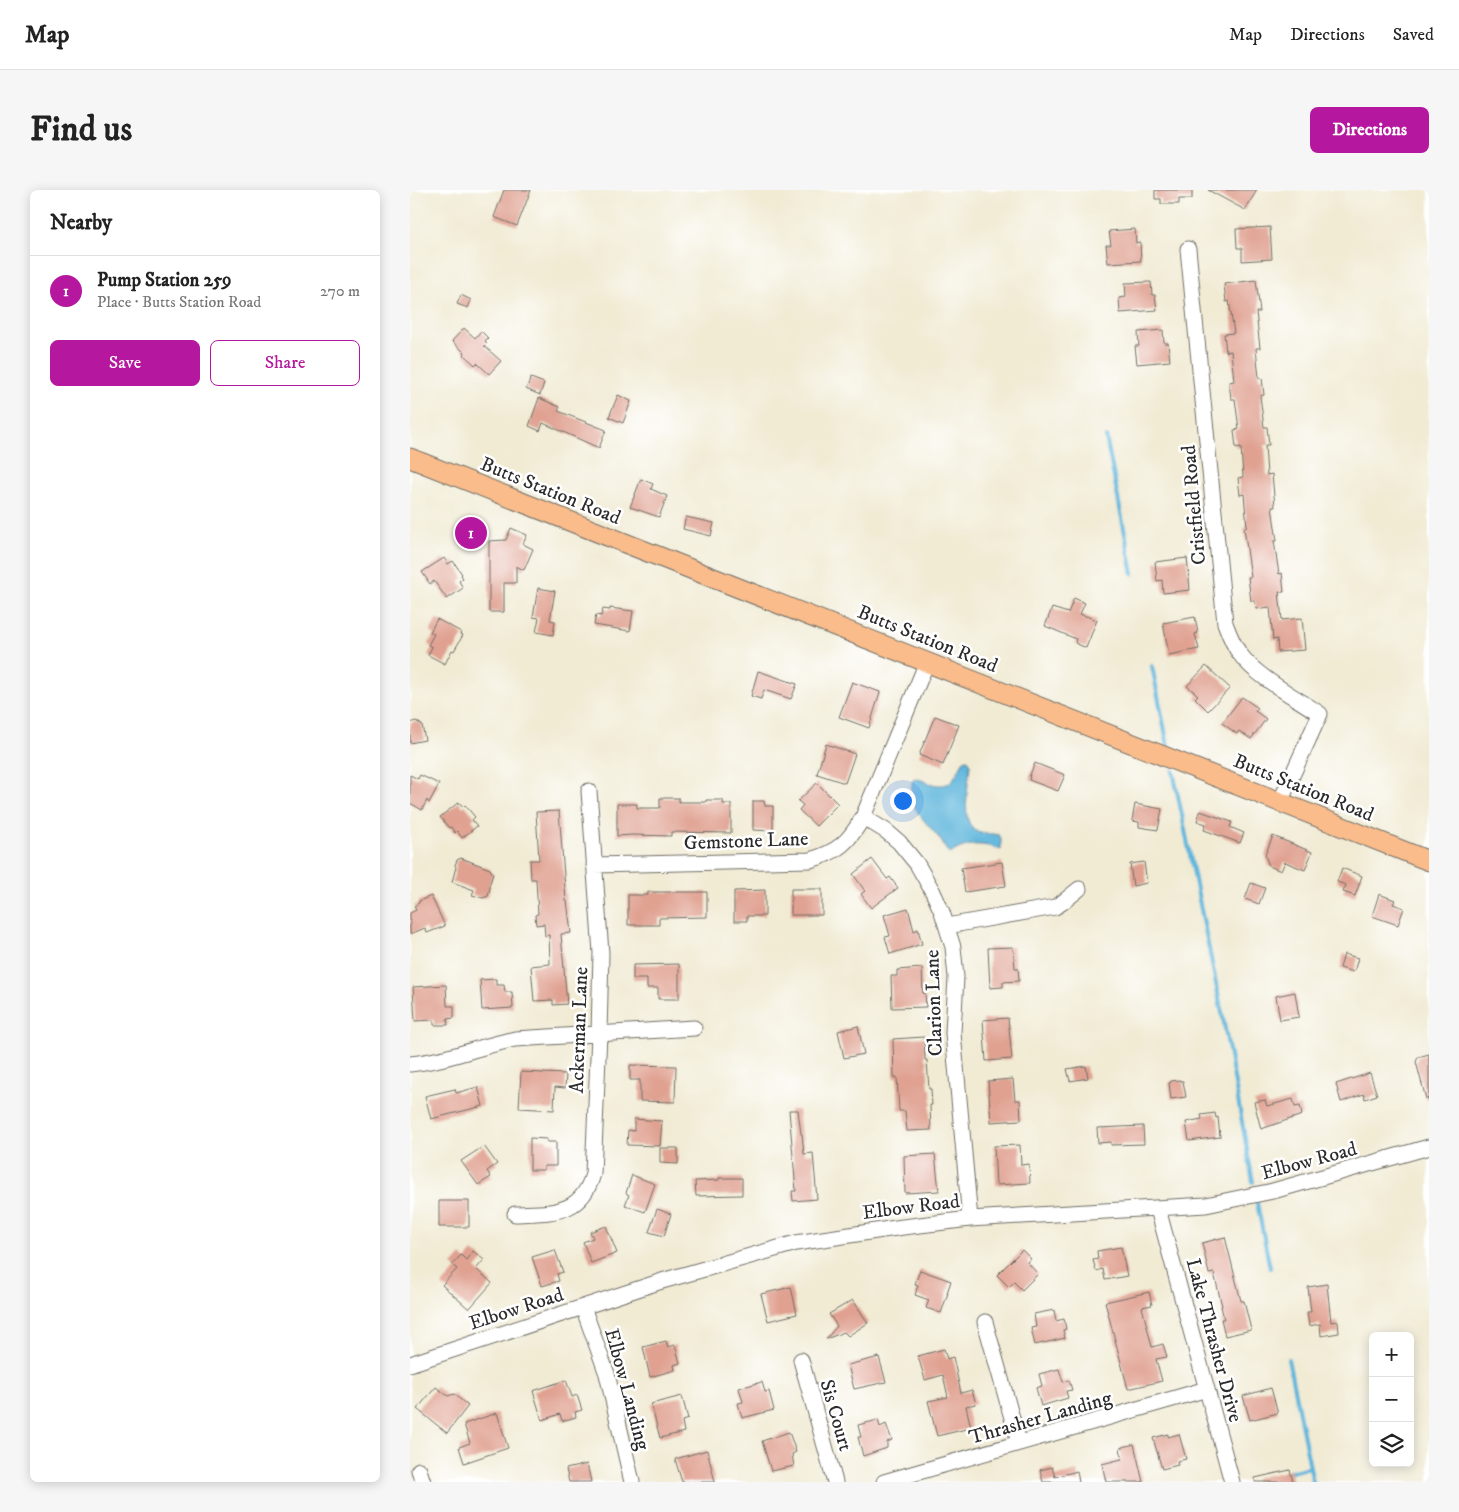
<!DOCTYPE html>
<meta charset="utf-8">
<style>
:root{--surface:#fff;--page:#f6f6f6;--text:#222;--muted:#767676;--line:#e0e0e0;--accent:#b5179e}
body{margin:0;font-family:"IM FELL DW Pica",serif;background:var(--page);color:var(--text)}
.controls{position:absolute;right:15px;bottom:15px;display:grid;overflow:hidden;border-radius:8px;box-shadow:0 2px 12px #0003}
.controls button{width:45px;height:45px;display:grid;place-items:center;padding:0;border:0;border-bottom:1px solid var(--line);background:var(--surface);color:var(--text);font:25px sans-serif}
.you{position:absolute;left:492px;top:610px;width:18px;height:18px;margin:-12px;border:4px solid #fff;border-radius:50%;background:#1a73e8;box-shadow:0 0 0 8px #1a73e833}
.badge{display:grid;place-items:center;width:32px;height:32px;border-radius:50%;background:var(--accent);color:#fff;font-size:16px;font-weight:700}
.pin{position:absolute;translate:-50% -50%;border:2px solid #fff;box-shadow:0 1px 5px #0006}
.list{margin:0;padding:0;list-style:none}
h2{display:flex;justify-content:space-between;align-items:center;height:65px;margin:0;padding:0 20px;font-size:21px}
h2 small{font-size:16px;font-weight:400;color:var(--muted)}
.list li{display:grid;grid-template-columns:32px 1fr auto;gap:15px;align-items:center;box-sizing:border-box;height:70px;padding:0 20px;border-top:1px solid var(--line)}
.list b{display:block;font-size:19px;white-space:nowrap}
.list p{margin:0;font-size:16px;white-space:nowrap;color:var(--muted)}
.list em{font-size:16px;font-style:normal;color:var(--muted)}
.actions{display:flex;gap:10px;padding:15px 20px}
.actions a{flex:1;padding:11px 0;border:1px solid var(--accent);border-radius:8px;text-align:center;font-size:18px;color:var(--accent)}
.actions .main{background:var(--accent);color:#fff}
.icon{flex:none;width:28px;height:28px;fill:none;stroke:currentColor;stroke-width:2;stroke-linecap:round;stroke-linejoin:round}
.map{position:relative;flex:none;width:1019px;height:1292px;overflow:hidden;border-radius:8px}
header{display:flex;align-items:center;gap:30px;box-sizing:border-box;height:70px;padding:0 25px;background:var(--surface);border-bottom:1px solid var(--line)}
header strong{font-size:24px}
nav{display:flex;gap:28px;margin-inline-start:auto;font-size:18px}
.intro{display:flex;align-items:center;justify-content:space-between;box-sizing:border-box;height:120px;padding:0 30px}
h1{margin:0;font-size:35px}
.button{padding:12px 22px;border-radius:8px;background:var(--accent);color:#fff;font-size:18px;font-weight:700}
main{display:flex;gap:30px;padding:0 30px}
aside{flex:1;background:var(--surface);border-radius:8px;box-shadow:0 2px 12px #0003}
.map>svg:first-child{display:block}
.water{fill:#5fb6dc;stroke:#457084}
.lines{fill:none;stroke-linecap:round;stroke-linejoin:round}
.stream{stroke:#5fb6dc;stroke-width:4}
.building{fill:#e0a191}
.minor-casing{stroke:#706e66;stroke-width:17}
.major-casing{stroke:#706e66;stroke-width:21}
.minor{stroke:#fff;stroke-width:15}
.major{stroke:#fabc8b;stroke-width:19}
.labels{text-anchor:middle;stroke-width:5;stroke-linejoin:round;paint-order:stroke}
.street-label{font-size:20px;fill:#2b2b2b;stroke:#fff}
</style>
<header>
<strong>Map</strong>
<nav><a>Map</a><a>Directions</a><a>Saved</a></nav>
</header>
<div class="intro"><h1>Find us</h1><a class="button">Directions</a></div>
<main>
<aside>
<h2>Nearby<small></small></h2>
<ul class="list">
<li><span class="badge">1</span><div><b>Pump Station 259</b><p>Place · Butts Station Road</p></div><em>270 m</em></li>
</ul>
<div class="actions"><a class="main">Save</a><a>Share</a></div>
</aside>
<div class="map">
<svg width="1019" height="1292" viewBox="0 0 1019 1292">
<rect width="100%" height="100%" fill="#fff"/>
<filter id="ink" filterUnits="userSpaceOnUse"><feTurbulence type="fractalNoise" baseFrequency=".02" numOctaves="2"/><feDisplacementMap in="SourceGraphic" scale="10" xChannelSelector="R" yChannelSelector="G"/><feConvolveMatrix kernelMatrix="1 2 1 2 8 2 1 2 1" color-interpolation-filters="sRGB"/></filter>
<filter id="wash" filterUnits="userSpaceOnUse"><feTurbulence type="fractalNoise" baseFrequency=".0096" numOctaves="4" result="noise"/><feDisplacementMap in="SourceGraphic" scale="20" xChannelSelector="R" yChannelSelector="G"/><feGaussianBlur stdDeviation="1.12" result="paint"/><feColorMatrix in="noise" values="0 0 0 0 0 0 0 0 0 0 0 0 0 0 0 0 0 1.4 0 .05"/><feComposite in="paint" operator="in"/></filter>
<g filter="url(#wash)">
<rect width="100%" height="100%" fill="#f1ebd4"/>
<path class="water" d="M555,569h3l2,4c0,16 -11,60 6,68 7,4 16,2 23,4l2,4v11c-17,-7 -35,-8 -51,4 -5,-4 -7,-11 -11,-16 -16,-20 -33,-31 -26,-59l3,-1c13,5 31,14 39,-2 4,-5 6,-12 10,-17z"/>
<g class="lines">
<path class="stream" d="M696,247l27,137
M742,476l16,80
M763,581l50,247 30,164
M847,1013l13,65
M878,1169l25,123
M877,1283l22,-6"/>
</g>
<g id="blocks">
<path class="building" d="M94,0h27l-14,36 -23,-9z
M745,0h37v9h-13v5h-18v-5h-6z
M798,0h49l-12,20z
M860,37l2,32 -30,2v-13h-5l-1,-19z
M725,39l1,14 4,-1 1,19 -33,2 -2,-18h5l-2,-14z
M846,90l4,32h-4l4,36h-4l3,30h3l2,17 -4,1 4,31h3l2,18h-4l2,30 5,-1 3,33h-3l5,34h-3l5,33 3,-1 2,19h-5l3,28 20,-2 3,32 -27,2 -1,-13 -4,1 -3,-33 -14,2 -1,-8h-4l-3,-24h3l-7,-49 3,-1 -3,-33 -4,1 -2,-17 5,-1 -2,-30 -5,1 -2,-18 5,-1 -4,-30h-4l-2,-17 5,-1 -3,-30 -5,1 -2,-18 10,-1 -5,-32 -3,1 -2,-18z
M741,92l1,13h3l2,15 -37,3 -1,-15 7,-1 -1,-14z
M51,105l10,5 -3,8 -11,-4z
M54,138l11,10 6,-7 7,7 -3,3 2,2 -3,3 17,15 -12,13 -12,-11 -2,2 -11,-10 1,-2 -13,-12z
M753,140l1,13h4l2,18 -33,3 -2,-18h4l-1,-14z
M121,188l13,5 -4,12 -14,-6z
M208,205l13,6 -8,22 -14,-6z
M129,208l21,9 -2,4 48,19 -7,18 -56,-25 -3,8 -11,-5z
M231,289l12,5 -2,5 16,7 -8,21 -29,-10z
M276,327l28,6 -3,13 -28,-7z
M101,338l16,7 -4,9 10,5 -9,21 -8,-4v17h-12v29h-15v-71l17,-1z
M34,368l4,6 5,-3 9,13 -1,1 2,3 -4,3 4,7 -16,11 -13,-18 -4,3 -8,-12z
M777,368l3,32 -27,3 -1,-13 -5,1 -2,-19z
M128,398l17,3 -5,29 5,1 -2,14 -17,-3 3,-14 -6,-1z
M664,408l11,5 -5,11 17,6 -11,28 -11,-5 1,-4 -31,-13 7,-18 16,5z
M200,418l23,3 -3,20 -36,-6 2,-10 5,1 2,-7 7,1z
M785,427l3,16 -3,1 4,15 -30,6 -6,-32z
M27,429l24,13 -1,2 3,1 -9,16 -2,-1 -7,14 -17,-9 4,-8 -4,-2 6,-11 -4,-2z
M796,476l24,22 -22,23 -13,-13 3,-3 -11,-9z
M348,481l39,13 -6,15 -27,-9 -3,9 -10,-3z
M442,492l28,10 -11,36 -30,-11z
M832,507l16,11 -3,3 11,8 -15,20 -12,-8 -2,3 -15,-11z
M525,526l24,9 -16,40 -24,-10z
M6,531l6,4 3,15 -15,3v-20z
M416,554l29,10 -10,29 -28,-9z
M625,573l30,12 -7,16 -29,-11 1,-3h-1z
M0,585l8,4 2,-4 19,9 -10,19 -2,-3 -5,10 -12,-7z
M407,593l21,21 -22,22 -17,-16 4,-5 -5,-4z
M250,608h19v4h27v-2h17v4h8v29l-60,-1v4l-39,-1 -15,1v-32h20v4h23z
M343,611h11l1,5h8v25l-20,-1z
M49,612l4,5 2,-2 10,12 -3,3 5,6 -15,12 -5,-7 -2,2 -4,-6 -2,1 -9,-11z
M725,614l27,5 -4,21 -19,-3v-5l-7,-1z
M149,621l7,90h1l4,32 -10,1 6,70 -14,1v-5l-19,1 -3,-35 19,-2 -1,-29 -4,1 -1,-12 -8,1 -1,-10 3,-1 -2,-35h-5l-1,-19h9l-3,-48z
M790,621l32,11 -2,5 14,6 -4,10 -36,-13 2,-6 -9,-3z
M863,646l39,16 -7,18 -20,-8 -4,9 -12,-5 -4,-11z
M51,668l29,11 3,5 -4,12 1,2 -2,8 -5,2 -11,-3 2,-5 -22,-8 4,-15 -1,-2 2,-5z
M462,669l15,20 3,-2 8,11 -27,20 -10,-14 4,-3 -12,-17z
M592,672l4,24 -41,6 -4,-24z
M734,672l3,21 -14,3 -3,-22z
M932,678l20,8 -7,20 -12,-4 3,-7 -9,-3z
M841,693l14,5 -6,16 -14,-5z
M381,699h31v26h-31z
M355,700v26h-18v5h-13v-30z
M238,702h59v25l-48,1v7h-31v-30h20z
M969,704l16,6 -2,4 11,4 -6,17 -26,-9z
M21,706l14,30 -18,7 -2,-5 -15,6v-21l6,-3 -2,-4 5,-3v-2z
M498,718l6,23 4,-2 4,15 -32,10 -5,-17 5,-1 -6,-21z
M603,757l2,21h3l1,13 -16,1v5l-13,1 -2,-40z
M934,764l14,4 -4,14 -14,-4z
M269,774v35h-21v-11h-11v-9h-14v-14z
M512,778l1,25h2l1,14 -34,1 -1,-32h6v-6z
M86,789v6h8l1,7h7l1,16 -31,2 -2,-30z
M36,795l1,21h7v12l-7,1 1,6h-14v-5l-19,1 -2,-34z
M885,802l4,25 -19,3 -4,-24z
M598,828l4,41 -26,2 -3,-41z
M448,836l6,28 -20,4 -6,-27z
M514,847l1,23h2l2,29h2l1,16h-2l1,25 -24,1 -2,-20h-6l-2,-34h-3l-1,-38z
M1019,864v44l-3,1 -10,-37 2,-5z
M220,875l46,1 -1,36 -35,-1v-21h-10z
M676,876l2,12 -18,3 -3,-12z
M111,882l45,2 -1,14 -10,-1 -1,23 -35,-2z
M960,883l7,22 -12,4 -1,-5 -23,8 -5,-18z
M603,889l2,21h5l1,20 -30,2 -3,-41z
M770,890l1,1h2l3,16 -15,2 -2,-16 2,-1v-1z
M68,897l5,19 -52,13 -6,-23 30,-7 1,4z
M883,909l2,8 5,-1 2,9 -41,14 -7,-27 11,-2 2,6z
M379,920h9l3,24h1l2,20 9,-1 4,46 -24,2 -1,-10h4z
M805,923l1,5 2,-1 2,20 -31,4 -3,-19 16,-3 -1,-4z
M224,929l28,2 -2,25 -33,-1 1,-15 6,1z
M733,936l1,18 -33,1v-3l-13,1 -1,-15z
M120,948l17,1v3h9v24h-12v4h-14z
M610,955l1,20 8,-1 1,19 -34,2 -2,-39z
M74,956l13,18 -10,7 4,6 -13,8 -17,-24z
M250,958h18v16l-18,-1z
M525,964l4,37 -34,2 -1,-37z
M222,985l23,9 -10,28 -20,-7 4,-10 -3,-2z
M309,988h23v17l-46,1 -1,-15 24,-1z
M29,1011h30v26h-30z
M247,1019l14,5 -7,22 -15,-4z
M196,1036l11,27 -26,10 -8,-21 10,-4 -3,-6z
M815,1047l16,64h3l7,29 -26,6 -4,-17h3l-3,-13h1l-8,-33 -5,1 -7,-31z
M711,1057l6,29 -22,4 -2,-11 -7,2 -3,-11 5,-1 -1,-8z
M145,1060l8,22 -6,2 2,7 -17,5 -10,-29z
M612,1060l9,9 -4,3 11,12 -16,16 -8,-8 -5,5 -12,-12z
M63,1061l11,9 -8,9 16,14 -23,26 -27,-24 15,-16 -5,-4 9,-10 5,5z
M510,1080l31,11 -4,12h1l-7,20 -15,-5 3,-8 -14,-5 3,-10 -3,-1z
M917,1094l4,38 7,-1 1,12 -18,3 -1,-12 -11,2 -2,-14h4l-3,-25z
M381,1097l6,27 -29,7 -7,-27z
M739,1102l3,13 -10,2 10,40 11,-3 4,13 -11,2 6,22 -34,8 -23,-87z
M443,1110l15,23 -20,13 -4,-4 -18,7 11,-13 -8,-12z
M644,1120l2,11 8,-2 2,10 -3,1 2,8 -30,7 -4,-17 5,-1 -2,-13z
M256,1151l2,6 7,-2 5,18 -6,2 1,5 -25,7 -7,-30z
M534,1159l3,10 6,-2 8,36 11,-3 4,14 -10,2 5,22 -34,8 -9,-35 20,-4 -5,-22 -18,5 -7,-24z
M469,1167l7,25 -32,7 -6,-24z
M649,1179l4,13 6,-2 3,10 -6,1 2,7 -27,8 -5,-18 6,-2 -3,-12z
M156,1190l6,17 5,-2 5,15 -7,2 1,5 -14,4 -2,-7 -18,6 -9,-29z
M352,1192l3,10 4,-1 5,19 -32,8 -4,-15 5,-1 -4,-14z
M26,1197l12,9 6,-2 14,12 -21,27 -30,-24z
M861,1198l7,25 -28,7 -7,-24z
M272,1206l6,23 -6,2 2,11 -24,6 -9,-34z
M87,1223l11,35 -44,15 -5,-16 11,-4 -6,-19z
M468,1230l2,7 6,-3 6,16 -5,2v6l-24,8 -5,-19h3l-3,-12z
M379,1242l7,20 -4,2 2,12 -23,5 -9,-30z
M758,1244v3l11,-3 7,25 -9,2 1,4 -16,4 -9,-31z
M724,1254l9,38h-37l-4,-18 20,-5 -2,-11z
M297,1260l8,32h-33l-7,-23z
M177,1274l4,18h-22l-3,-13z
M642,1277l3,10 22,-6 2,11h-36l-3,-12z
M880,1280l3,12h-38v-4z"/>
</g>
</g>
<g filter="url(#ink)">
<use href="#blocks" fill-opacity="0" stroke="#706e66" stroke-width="1"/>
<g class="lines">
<g class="minor-casing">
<path id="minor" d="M778,59l37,374c4,11 8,22 15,31 16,23 57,44 80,60l-40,88
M453,627l23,14 13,11 18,22 16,28 9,20 11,35 3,30 -3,56 17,186
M184,675l216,-5c28,-8 39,-18 53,-43l64,-155
M537,736l108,-19 8,-5 16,-13
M0,874c36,-3 70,-18 105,-25l179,-11
M748,1019l74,273
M105,1024c36,-2 66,2 78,-40l6,-140 2,-81 -12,-162
M173,1117l24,67 25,108
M575,1132l34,121
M391,1170l34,122
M0,1174l252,-83 134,-38 107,-16 67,-8 236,-14 67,-14 156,-44
M9,1280l4,12
M474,1292l323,-93"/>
</g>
<g class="major-casing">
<path id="major" d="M0,268l1019,403"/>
</g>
<use href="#minor" class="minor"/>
<use href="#major" class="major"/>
</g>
</g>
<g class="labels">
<g class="street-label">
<text transform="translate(141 300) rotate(22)" y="7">Butts Station Road</text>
<text transform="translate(783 315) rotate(-95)" y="7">Cristfield Road</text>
<text transform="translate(518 448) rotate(22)" y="7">Butts Station Road</text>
<text transform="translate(894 597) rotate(22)" y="7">Butts Station Road</text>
<text transform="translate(336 650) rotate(-2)" y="7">Gemstone Lane</text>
<text transform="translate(523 813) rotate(-92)" y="7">Clarion Lane</text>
<text transform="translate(168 840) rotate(-88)" y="7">Ackerman Lane</text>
<text transform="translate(899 970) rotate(-15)" y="7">Elbow Road</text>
<text transform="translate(501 1016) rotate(-7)" y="7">Elbow Road</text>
<text transform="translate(106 1118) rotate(-18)" y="7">Elbow Road</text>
<text transform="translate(805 1150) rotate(75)" y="7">Lake Thrasher Drive</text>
<text transform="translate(218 1199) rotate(75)" y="7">Elbow Landing</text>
<text transform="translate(427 1225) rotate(74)" y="7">Sis Court</text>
<text transform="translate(630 1227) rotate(-16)" y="7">Thrasher Landing</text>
</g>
</g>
</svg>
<div class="controls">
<button>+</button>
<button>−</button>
<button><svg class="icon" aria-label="layers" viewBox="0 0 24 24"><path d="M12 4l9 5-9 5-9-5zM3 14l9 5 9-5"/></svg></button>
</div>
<div class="you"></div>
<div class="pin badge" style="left:61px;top:343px">1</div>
</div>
</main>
